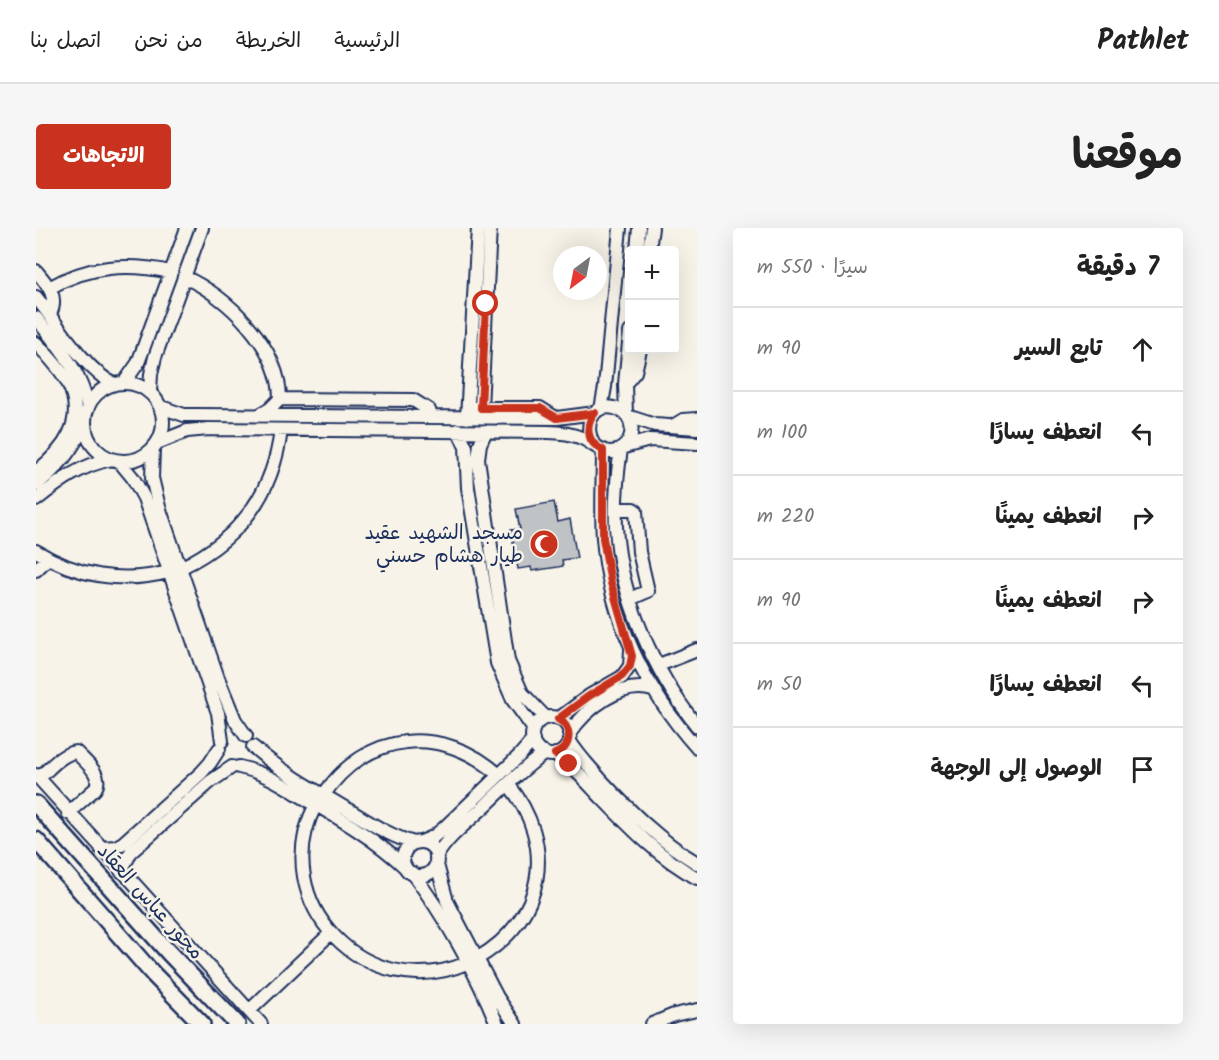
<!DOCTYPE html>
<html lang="ar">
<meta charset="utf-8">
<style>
:root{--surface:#fff;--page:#f6f6f6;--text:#222;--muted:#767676;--line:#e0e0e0;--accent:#c8321e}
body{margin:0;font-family:Kalam,"Playpen Sans Arabic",sans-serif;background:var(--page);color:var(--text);direction:rtl}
.controls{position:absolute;right:18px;top:18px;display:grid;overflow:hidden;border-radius:6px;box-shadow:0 6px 24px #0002}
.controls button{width:54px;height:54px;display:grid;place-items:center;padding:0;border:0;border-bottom:2px solid var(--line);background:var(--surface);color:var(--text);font:30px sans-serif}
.compass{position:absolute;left:517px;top:18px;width:54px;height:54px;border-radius:50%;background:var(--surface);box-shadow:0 6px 24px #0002;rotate:212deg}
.stop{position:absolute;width:18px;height:18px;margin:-14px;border:4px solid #c8321e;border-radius:50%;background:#fff}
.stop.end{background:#c8321e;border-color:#fff;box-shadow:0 2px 6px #0008}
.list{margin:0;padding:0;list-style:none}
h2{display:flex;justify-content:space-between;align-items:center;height:78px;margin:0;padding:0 24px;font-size:26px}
h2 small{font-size:20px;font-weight:400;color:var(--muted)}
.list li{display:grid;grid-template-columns:39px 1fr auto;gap:18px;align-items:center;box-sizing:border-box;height:84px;padding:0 24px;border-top:2px solid var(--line)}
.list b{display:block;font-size:22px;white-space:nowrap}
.list em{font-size:20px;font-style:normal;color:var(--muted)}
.icon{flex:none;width:33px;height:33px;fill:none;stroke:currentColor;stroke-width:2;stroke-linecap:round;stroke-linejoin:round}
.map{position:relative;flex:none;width:661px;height:796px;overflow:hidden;direction:ltr;border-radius:6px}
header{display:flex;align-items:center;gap:36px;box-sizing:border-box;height:84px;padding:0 30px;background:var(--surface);border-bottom:2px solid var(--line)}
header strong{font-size:28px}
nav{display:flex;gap:33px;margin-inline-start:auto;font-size:21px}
.intro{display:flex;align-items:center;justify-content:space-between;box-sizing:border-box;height:144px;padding:0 36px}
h1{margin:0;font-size:42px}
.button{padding:15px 27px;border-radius:6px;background:var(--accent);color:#fff;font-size:21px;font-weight:700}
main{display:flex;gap:36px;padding:0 36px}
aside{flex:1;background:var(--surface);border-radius:6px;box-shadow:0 6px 24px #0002}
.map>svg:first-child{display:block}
.building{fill:#c0c3c5;stroke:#1b2f5e;stroke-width:1.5}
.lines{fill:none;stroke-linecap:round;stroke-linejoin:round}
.minor-casing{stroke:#1b2f5e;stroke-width:16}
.major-casing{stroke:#1b2f5e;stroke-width:20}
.minor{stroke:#f7f3e8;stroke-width:12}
.major{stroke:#f7f3e8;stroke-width:15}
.route{stroke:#c8321e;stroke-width:8}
.labels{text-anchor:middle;stroke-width:5;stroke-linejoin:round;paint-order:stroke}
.poi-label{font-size:20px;fill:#1b2f5e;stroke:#f7f3e8;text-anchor:end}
.street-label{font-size:20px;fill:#1b2f5e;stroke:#f7f3e8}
</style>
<header>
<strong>Pathlet</strong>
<nav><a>الرئيسية</a><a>الخريطة</a><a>من نحن</a><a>اتصل بنا</a></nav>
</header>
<div class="intro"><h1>موقعنا</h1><a class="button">الاتجاهات</a></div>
<main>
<aside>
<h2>7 دقيقة<small>سيرًا · 550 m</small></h2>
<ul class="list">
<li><svg class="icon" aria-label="ahead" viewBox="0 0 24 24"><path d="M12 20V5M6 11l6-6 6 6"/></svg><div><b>تابع السير</b></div><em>90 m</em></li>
<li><svg class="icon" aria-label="left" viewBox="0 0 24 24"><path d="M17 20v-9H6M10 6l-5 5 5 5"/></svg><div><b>انعطف يسارًا</b></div><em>100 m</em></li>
<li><svg class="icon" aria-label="right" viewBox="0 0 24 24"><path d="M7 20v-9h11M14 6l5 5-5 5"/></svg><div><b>انعطف يمينًا</b></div><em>220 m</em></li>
<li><svg class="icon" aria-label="right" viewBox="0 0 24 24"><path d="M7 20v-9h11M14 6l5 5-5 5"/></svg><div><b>انعطف يمينًا</b></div><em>90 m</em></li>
<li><svg class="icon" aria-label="left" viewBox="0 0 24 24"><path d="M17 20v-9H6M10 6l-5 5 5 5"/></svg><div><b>انعطف يسارًا</b></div><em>50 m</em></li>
<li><svg class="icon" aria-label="arrive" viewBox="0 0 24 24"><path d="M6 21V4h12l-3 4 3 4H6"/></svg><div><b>الوصول إلى الوجهة</b></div></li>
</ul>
</aside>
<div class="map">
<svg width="661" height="796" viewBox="0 0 661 796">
<rect width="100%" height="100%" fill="#f7f3e8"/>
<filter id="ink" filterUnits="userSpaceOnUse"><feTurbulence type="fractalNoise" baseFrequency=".0167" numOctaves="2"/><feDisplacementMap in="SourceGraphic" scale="12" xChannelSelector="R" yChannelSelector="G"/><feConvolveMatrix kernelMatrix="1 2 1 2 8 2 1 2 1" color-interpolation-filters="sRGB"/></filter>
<g filter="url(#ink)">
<path class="building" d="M518,274l4,20 12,-3 7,39 -15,2 1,6 -5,1 -26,4 -1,-4 -13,2 -7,-39 9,-1 -4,-20z"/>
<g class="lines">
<g class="minor-casing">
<path id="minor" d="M601,22l2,-22
M613,22l3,-22
M0,43c11,13 23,25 14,43
M148,49c44,19 96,71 96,122l-10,10 -12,7
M13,60c39,-23 79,-25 122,-16
M0,69c20,25 49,73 78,87
M0,90c22,28 45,53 52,90
M0,115c11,12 25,26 32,40 19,38 -4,67 -32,89
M88,155l14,-20 49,-135
M49 194a39 39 0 1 1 78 0a39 39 0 1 1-78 0Z
M589,156l10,-12 5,-22
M114,164l1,-18 4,-17 47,-129
M244,171l133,1 16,10 2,7
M125,179l23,8h12l361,3 38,-5
M439,180h65l16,10
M445,180l9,-180
M565,181l4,-22 15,-159
M590,186l-1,-30 5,-52
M591,188l28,9 42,3
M431,190l11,-190
M637,198l10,-6 14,-1
M422,202l8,17 2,41 29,175 16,37 20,28
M450,203l-6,13 -2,15 30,202 14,32 24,25
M121,215l30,-12 22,-2 339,3c13,0 25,2 36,7 9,5 16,12 25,13 27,0 31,-39 5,-44 -23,-5 -31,20 -20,37
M588,219l26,-7 47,3
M117,221l-1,29 7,29 59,171 17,42 11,16
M585,221c-4,26 -6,52 -5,78 4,70 38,145 81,199
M567,222c0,29 -2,59 0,88 6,78 42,152 94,210
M83,233l14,17 11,20 74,215 4,28
M0,257c22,-18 38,-36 49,-63
M0,272c24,-19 45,-35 76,-41
M581,281h16l3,2 3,41 9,39 -18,8
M0,323c40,25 86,33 132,21
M144,340c59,-28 93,-73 101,-138
M0,342l12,-12
M623,437l38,-15
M496 508a19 19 0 1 1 38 0a19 19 0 1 1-38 0Z
M522,491l31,-23 33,-19 8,-11 1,-16
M533,506c17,-25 52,-54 84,-44
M533,512c9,15 21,27 32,40 30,32 59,61 96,83
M217,519c29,25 61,43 94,62 22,13 42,27 67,34
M519,526c17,11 30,26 44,41 30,31 59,62 98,83
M203,539c25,5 46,19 67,32 35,20 69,40 99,68
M0,547l225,249
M3,550c10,-9 23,-25 37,-26 9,10 28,23 19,37l-27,24
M287,568c42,-65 120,-72 176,-21
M280,576c-51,99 51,202 151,159
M385,614l12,-5 10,-8 77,-74 13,-15
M367 631a17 17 0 1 1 34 0a17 17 0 1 1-34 0Z
M65,620l15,-1 7,-4 78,-70 9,-10 9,-14
M400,629c12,-21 32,-35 49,-51 19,-18 38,-38 60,-53
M400,633l11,40 50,96 18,27
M85,643l10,-19 79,-70 22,-15
M376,645c33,43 65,101 85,151
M442,730c67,-39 79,-114 30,-174
M213,783l82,-78
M616,796l22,-9 23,-5"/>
</g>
<g class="major-casing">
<path id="major" d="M0,576l133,149 68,71
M0,612l118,135 48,49"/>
</g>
<use href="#minor" class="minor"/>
<use href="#major" class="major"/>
</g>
</g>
<g class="lines" filter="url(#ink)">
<path class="route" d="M450,76l-5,104h59l17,10 38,-5c-11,13 -8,30 8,37v88l8,45 21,73 -2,10 -8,10 -33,20 -31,23c15,9 14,28 -3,35l14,10"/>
</g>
<defs>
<g id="mosque-disc" transform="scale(1.5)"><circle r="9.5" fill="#c8321e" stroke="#f7f3e8"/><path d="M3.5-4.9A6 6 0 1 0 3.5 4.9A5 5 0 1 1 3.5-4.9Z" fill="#fff"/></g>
</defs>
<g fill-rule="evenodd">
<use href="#mosque-disc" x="508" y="316"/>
</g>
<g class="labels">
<g class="poi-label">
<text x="487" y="311">مسجد الشهيد عقيد<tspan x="487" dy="23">طيار هشام حسني</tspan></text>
</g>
<g class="street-label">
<text transform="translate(115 673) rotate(48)" y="7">محور عباس العقاد</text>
</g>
</g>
</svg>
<div class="controls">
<button>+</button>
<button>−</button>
</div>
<svg class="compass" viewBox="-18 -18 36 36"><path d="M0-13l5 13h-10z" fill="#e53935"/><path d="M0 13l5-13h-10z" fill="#767676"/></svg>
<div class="stop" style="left:450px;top:76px"></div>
<div class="stop end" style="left:533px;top:536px"></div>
</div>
</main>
